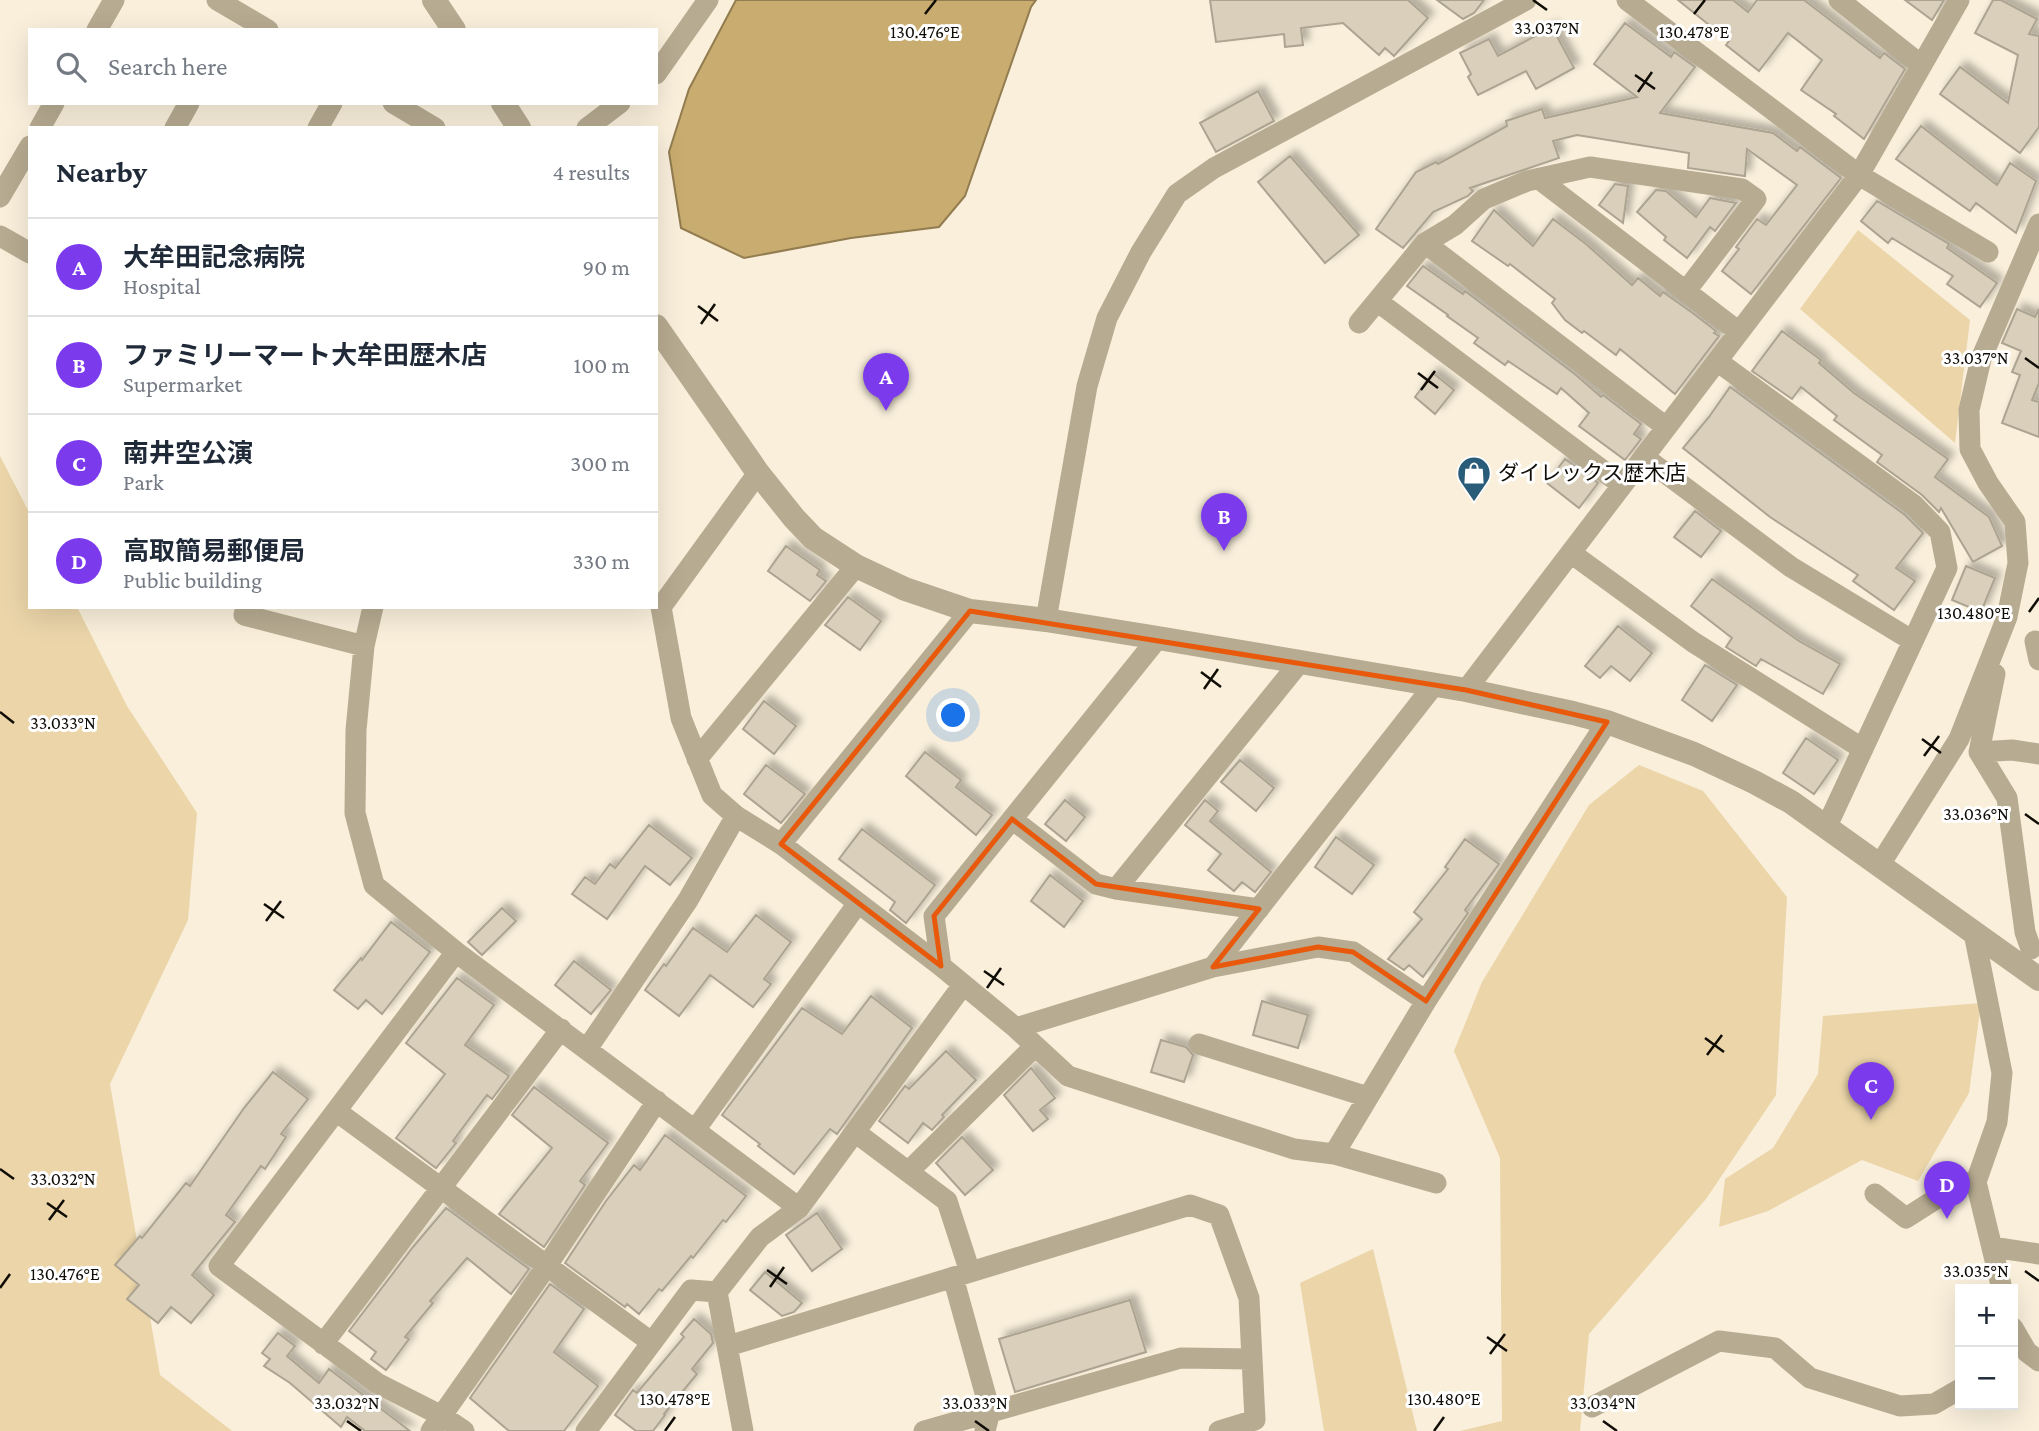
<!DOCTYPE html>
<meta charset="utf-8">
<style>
:root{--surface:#fff;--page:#f6f6f7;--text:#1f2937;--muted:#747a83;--line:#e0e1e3;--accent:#7c3aed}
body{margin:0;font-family:"Crimson Pro","Noto Sans JP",serif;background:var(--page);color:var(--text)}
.controls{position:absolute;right:21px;bottom:21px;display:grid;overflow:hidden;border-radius:0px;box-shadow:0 7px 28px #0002}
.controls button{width:63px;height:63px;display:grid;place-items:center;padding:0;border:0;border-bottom:2px solid var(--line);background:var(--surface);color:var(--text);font:35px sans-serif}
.you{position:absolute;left:954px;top:716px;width:24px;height:24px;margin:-18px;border:5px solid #fff;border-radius:50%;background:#1a73e8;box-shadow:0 0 0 10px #1a73e833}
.badge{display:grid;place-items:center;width:46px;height:46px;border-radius:50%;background:var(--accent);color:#fff;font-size:23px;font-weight:700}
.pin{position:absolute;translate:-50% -58px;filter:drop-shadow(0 2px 4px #0008)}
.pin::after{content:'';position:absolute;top:37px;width:24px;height:21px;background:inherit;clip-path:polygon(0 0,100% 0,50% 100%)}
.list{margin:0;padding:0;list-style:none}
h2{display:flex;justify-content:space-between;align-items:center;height:91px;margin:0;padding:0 28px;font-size:30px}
h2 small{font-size:23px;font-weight:400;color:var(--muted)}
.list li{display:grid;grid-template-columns:46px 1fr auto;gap:21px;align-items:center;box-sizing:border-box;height:98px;padding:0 28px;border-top:2px solid var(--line)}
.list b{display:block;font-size:26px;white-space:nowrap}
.list p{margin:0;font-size:23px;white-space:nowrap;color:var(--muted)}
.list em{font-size:23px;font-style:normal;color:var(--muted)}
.icon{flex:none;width:38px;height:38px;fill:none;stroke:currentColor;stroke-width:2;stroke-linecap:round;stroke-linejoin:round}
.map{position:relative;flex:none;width:2039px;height:1431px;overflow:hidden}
.search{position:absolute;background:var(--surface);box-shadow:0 7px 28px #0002;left:28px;top:28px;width:630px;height:77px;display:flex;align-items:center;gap:18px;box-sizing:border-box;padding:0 24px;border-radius:0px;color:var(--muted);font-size:26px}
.panel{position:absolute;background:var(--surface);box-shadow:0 7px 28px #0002;left:28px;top:126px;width:630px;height:483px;border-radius:0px}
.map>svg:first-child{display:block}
.green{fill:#ebd5a9}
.water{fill:#c9ac6f;stroke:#927c50;stroke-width:2}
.building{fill:#d9cfbb;stroke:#aca390;stroke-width:2;filter:url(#shadow)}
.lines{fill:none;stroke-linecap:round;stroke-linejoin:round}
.minor{stroke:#b7ab91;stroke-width:21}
.tertiary{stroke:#b7ab91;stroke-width:24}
.marked{fill:none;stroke:#e8590c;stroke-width:5;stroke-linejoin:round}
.ticks{fill:none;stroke:#100d07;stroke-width:2.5}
.labels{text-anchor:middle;stroke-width:6;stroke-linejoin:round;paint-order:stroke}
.poi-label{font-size:21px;fill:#100d07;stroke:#fff;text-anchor:start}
.ticks-label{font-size:18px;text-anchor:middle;fill:#100d07;stroke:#fff;stroke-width:6;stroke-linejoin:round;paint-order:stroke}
</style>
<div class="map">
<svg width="2039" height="1431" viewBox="0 0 2039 1431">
<defs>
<filter id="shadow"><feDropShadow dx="6" dy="-6" stdDeviation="3.5" flood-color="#0004"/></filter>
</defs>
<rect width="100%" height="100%" fill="#f9efdb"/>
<path class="green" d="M1858,230l112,90 -15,123 -155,-134z
M0,456l30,58v93h47l50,99 70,107 -9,107 -78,164 50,291 72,56h-232z
M1639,765l64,26 84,106 -11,198 -70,104 -117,135 -9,97h-120l42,-10 -2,-263 -46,-107 28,-69 107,-177z
M1981,1003l-12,90 -51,88 -56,-21 -94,51 -49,16 6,-48 48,-31 45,-74 5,-58z
M1373,1249l44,182h-93l-24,-148z"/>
<path class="water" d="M736,0h300l-5,7 -66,189 -26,31 -88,11 -107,20 -63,-30 -12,-76 20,-63z"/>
<path class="building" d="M1210,0h198l20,18 -34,38 -9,-8 -6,7 -36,-32 -42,5 2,17 -18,2 -1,-13 -68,8z
M1437,0h47l-10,13 -11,6z
M1678,0h55l15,12 9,-12h47l76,58 4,-5 21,16 -41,70 -30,-23 2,-2 -35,-24 21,-30 -34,-27 -29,38 -33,-26 3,-4z
M1905,0h39l-12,20z
M1993,0h8l36,19 -8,15 10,2v91l-19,26 -80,-59 20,-27 48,36 10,-48 -43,-22z
M1625,23l46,34 3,-5 21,15 -35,46 113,20 24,18 3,-4 41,31 -90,116 -29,-23 17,-22 -3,-2 21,-28 9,6 31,-40 -50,-36 -2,27 -57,-8 1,-15 -112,-18 -24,6 6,17 -89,30 3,3 -5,5 -35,16 -30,36 -27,-19 40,-57 20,-10 2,2 69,-38 -1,-5 36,-12 3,9 92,-21 -43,-33z
M1552,27l22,41 -38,21 -10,-18 -48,24 -10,-18 3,-3 -11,-21 29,-14 9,17z
M1258,91l16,30 -58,31 -16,-29z
M1921,126l76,59 13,-22 26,18 -20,52 -40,-30 -6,8 -74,-52z
M1290,156l69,79 -34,28 -67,-81z
M1615,184l13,2 -5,37 -24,-18z
M1656,190l10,1 30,26 14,-19 26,5 -21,28 -5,-4 -23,31 -23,-18 2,-3 -29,-25z
M1877,201l72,43 -2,4 50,35 -17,24 -33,-23 6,-8 -61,-38 -4,5 -27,-22z
M1494,210l39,36 20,-27 33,25 46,41 6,-7 22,18 3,-4 31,22 22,17 -2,2 5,3 -44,58 -55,-45 -4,6 -32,-24 -2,2 -17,-13 -13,-17 3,-4 -45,-35 -2,2 -36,-25z
M1423,266l40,28 2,-3 111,84 25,22 2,-2 38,29 -7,10 7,5 -16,21 -46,-34 10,-13 -28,-25 -4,6 -49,-33 -3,4 -31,-22 4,-5 -31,-22 1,-1 -41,-29z
M2017,309l18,8 4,-8v74l-7,17 7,2v35l-37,-14 18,-48 -8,-3 9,-21 -19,-8z
M1782,331l39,29 -2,3 35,30 94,66 -13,18 54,40 13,29 -29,16 -32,-54 -2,4 -17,-17 -45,-33 5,-7 -48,-35 3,-4 -36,-29 -9,12 -40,-28z
M1433,373l21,17 -19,24 -20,-17z
M1730,387l175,128 18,18 -27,35 19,13 -21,29 -41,-29 5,-6 -88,-58 -87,-69 26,-31z
M1565,459l33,24 -19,25 -32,-25z
M1695,511l26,20 -20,26 -27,-20z
M786,546l34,24 -3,5 9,6 -16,20 -42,-30z
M1966,566l29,12 -14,34 -29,-12z
M1712,579l87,62 41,23 -17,30 -62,-35 -5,7 -30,-19 6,-9 -41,-32z
M848,597l33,24 -21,29 -35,-25z
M1618,626l34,27 -22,28 -19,-15 -11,12 -15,-12z
M1705,665l32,20 -25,36 -30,-21z
M764,701l32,25 -22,28 -31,-25z
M1806,738l32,22 -24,34 -31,-21z
M925,752l36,28 -5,7 36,28 -16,20 -70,-59z
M1240,760l34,28 -18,23 -35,-29z
M766,765l39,29 -24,29 -37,-29z
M1065,800l20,17 -19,24 -21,-17z
M1205,800l13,11 -8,10 61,51 -16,20 -13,-10 -8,9 -26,-21 13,-16 -36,-29z
M649,825l43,33 -22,27 -25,-19 -38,53 -35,-25 13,-17 10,7 15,-20 5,4z
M862,829l73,56 -29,38 -16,-13 5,-8 -56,-43z
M1336,837l38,28 -22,29 -37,-27z
M1465,839l34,25 -34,46 3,3 -45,64 -14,-12 -5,5 -16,-11 34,-40 -8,-7 34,-43 -3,-2z
M1050,875l33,26 -19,26 -33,-26z
M502,908l14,13 -34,34 -14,-13z
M756,915l35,27 -27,37 7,5 -18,23 -43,-32 -31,41 -34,-26 19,-26 2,2 27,-38 34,24z
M391,922l39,30 -48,62 -16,-14 -8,9 -24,-19 27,-32 1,2z
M574,961l37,29 -20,24 -36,-29z
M457,978l37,27 -29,40 44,31 -17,23 -5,-4 -34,46 3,2 -20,25 -40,-30 49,-64 -39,-31z
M871,996l41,32 -75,106 -7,-5 -36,45 -36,-28 2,-2 -38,-29 80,-107 40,26z
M1262,1001l46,14 -10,33 -45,-13z
M1161,1040l25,7 7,8 -9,27 -33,-10z
M946,1051l30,29 -34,35 2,2 -12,13 -9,-7 -15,20 -29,-22 26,-35 4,3z
M1031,1068l24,30 -15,12 8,9 -15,12 -29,-36z
M273,1072l35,27 -27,35 5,3 -21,32 -4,-3 -35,49 9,7 -43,53 22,20 -23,28 -20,-16 -13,16 -31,-24 12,-14 -24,-20 25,-29 2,2 44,-55 4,3 54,-78z
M534,1087l74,56 -28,38 5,4 -41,62 -45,-33 53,-66 -40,-33z
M665,1135l81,61 -20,26 -3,-2 -30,38 -2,-2 -29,35 -3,-2 -20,25 -12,-10 -2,3 -60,-44 41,-62 28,-36 6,5z
M962,1137l31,33 -28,25 -29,-32z
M446,1208l83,61 -18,25 -44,-36 -37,43 3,2 -28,34 4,2 -23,31 -15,-11 5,-7 -27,-21 64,-84z
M817,1213l25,36 -30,22 -26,-36z
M765,1272l37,31 -8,9 -12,4 -32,-26z
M550,1284l34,25 -30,43 44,34 -34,45h-55l-39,-33z
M1130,1300l16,52 -131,40 -16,-53z
M694,1319l17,15 2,9 -21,26 5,5 -33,40 1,1 -12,16h-17l-21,-16 18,-25 4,3 47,-56 -3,-3z
M278,1333l17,13 -8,10 32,27 10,-14 81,62h-45l-18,-14 -6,10 -51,-44 -26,-17 6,-7 -8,-6z"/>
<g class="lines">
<path class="minor" d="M217,0l51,30
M1627,0l232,175 129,77
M1839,0l82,65
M97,30l17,-30
M656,74l52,-74
M393,103l42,25
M40,128l14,-25
M175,128l14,-25
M318,128l14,-25
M587,128l33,-25
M1539,179l200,153
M0,197l30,-51
M0,236l30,17
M1425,243l241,184
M1377,301l245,184
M1359,323l66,-80 30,-18 29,-26 43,-18 63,-14 152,22 14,10 -70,92
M1717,361l197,144 26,27 7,36 -121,260
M1644,457l147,110 122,74
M758,473l-97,134 20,111 31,77 24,21 45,28 160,122 75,62 52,48 226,73 40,5 102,29
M1571,553l122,89 170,107
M246,607l-2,8 120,31
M373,607l-9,39 -8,84 -1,83 19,72 82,67 343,256
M1046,620l41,-234 20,-68 34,-66 36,-58 37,-26 312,-168
M2035,641l4,19
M1995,674l-16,78 28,46 18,134 6,17
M1466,690l393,-515 100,-175
M1979,752l33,-2 27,4
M697,759l159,-193
M1012,819l84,65 20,5 143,20
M781,844l189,-233
M1879,866l80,-127 48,-122 11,-54 -3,-41 -27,-39 -18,-34 -1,-39 12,-51 58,-135
M1116,889l184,-227
M1974,933l28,140 -5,49 -21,60 26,107
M456,952l-237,314 158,117 65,33 22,15
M941,966l-7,-50 224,-278
M1213,967l105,-20 35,5 73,49
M1016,1028l197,-61 221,-282
M1199,1044l169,53
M587,1049l101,-149 48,-84
M336,1111l315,231
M695,1130l163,-227
M855,1132l92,69 23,71
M1334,1154l92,-153 181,-279
M908,1172l127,-126
M1875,1194l31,24 55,-35 15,-1
M1992,1247l47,7
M953,1277l37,134 -5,20
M2013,1328l14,24 12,9
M323,1344l238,-315
M728,1346l462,-141 29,10 30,83 6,122 -36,11
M1592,1407l127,-66 56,7 35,30 90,28 34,-2 26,-15
M431,1431l115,-164 111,-166
M586,1431l105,-141 26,2
M743,1431l-26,-139 43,-55 39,-29 164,-223
M924,1431l257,-73 71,1"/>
<path class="tertiary" d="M434,0l20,30
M503,103l16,25
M656,326l102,147 36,45 19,20 43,28 49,23 65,22 76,9 112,18 308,52 107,23 34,9 87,32 60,28 37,20 248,177"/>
</g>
<path class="marked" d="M970,611l496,79 141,32 -181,279 -73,-49 -35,-5 -105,20 46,-58 -163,-25 -84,-65 -78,97 7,50 -160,-122z"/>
<path class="ticks" d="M1533,0l14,10M925,14l11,-14M1694,14l11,-14M1635,75l20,14M1638,92l14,-20M698,306l20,15M701,324l14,-20M2025,358l14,10M1418,373l20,15M1421,390l14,-19M2029,612l10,-14M1201,672l20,15M1204,689l14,-20M0,712l14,11M1922,739l19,14M1924,756l15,-20M2025,814l14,10M264,904l20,14M266,921l15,-20M984,971l20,14M987,988l14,-20M1705,1038l19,14M1707,1055l15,-20M0,1169l14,10M47,1203l20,14M49,1220l15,-20M767,1270l20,14M2025,1271l14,10M770,1287l14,-20M0,1288l10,-14M1487,1337l20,14M1490,1354l15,-20M347,1421l14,10M975,1421l14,10M1603,1421l14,10M665,1431l10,-14M1434,1431l10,-14"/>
<defs>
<g id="shop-pin" transform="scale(1.75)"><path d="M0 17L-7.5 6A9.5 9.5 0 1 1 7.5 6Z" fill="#285c78" stroke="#fff"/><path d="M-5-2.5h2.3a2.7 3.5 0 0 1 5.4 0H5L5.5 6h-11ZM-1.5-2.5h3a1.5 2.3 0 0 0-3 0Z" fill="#fff"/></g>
</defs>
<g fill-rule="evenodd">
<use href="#shop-pin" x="1474" y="473"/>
</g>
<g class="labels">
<g class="poi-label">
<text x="1498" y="480">ダイレックス歴木店</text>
</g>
</g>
<g class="ticks-label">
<text x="1547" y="34">33.037°N</text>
<text x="925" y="38">130.476°E</text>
<text x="1694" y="38">130.478°E</text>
<text x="1976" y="364">33.037°N</text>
<text x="1974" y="619">130.480°E</text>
<text x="63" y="729">33.033°N</text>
<text x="1976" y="820">33.036°N</text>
<text x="63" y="1185">33.032°N</text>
<text x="1976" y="1277">33.035°N</text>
<text x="65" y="1280">130.476°E</text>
<text x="675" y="1405">130.478°E</text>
<text x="1444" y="1405">130.480°E</text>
<text x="347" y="1409">33.032°N</text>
<text x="975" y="1409">33.033°N</text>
<text x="1603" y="1409">33.034°N</text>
</g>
</svg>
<div class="controls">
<button>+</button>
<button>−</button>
</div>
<div class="you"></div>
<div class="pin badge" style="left:886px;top:411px">A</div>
<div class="pin badge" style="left:1224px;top:551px">B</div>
<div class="pin badge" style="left:1871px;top:1120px">C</div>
<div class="pin badge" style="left:1947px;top:1219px">D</div>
<div class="search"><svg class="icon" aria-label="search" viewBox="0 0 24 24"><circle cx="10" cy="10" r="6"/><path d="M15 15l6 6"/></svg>Search here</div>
<section class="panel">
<h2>Nearby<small>4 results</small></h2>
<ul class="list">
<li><span class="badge">A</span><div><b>大牟田記念病院</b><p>Hospital</p></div><em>90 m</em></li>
<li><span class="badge">B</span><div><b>ファミリーマート大牟田歴木店</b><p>Supermarket</p></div><em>100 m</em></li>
<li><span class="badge">C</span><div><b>南井空公演</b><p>Park</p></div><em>300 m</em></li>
<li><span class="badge">D</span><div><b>高取簡易郵便局</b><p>Public building</p></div><em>330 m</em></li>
</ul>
</section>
</div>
